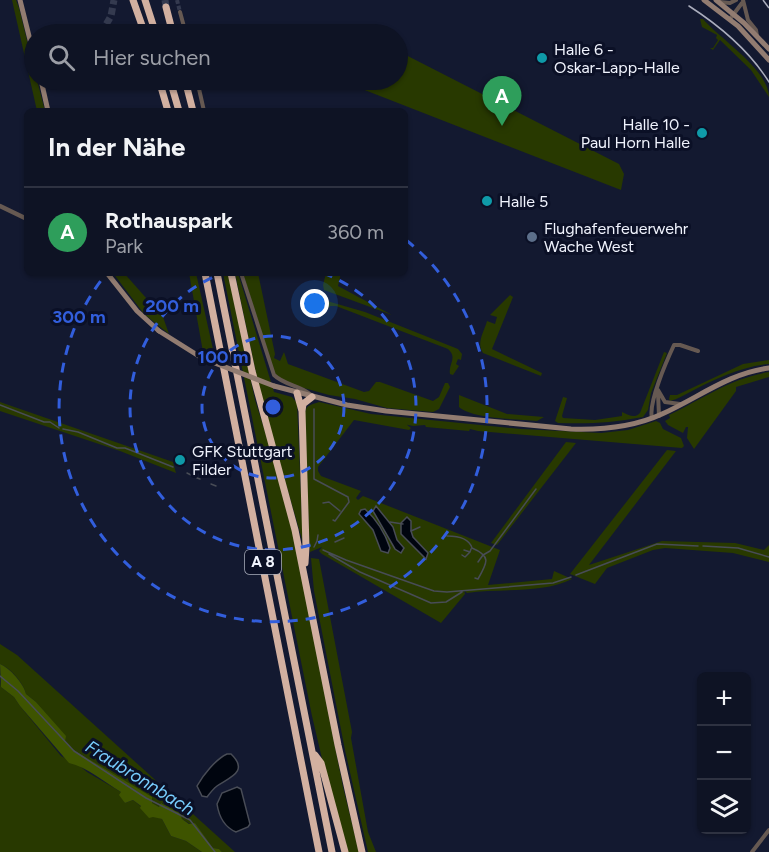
<!DOCTYPE html>
<html lang="de">
<meta charset="utf-8">
<style>
:root{--surface:#0e1324;--page:#171c2c;--text:#f1f3f6;--muted:#9b9ea6;--line:#2e3241;--accent:#1a73e8}
body{margin:0;font-family:Figtree,sans-serif;background:var(--page);color:var(--text)}
.controls{position:absolute;right:18px;bottom:18px;display:grid;overflow:hidden;border-radius:9px;box-shadow:0 2px 4px #0004}
.controls button{width:54px;height:54px;display:grid;place-items:center;padding:0;border:0;border-bottom:2px solid var(--line);background:var(--surface);color:var(--text);font:30px sans-serif}
.you{position:absolute;left:315px;top:304px;width:21px;height:21px;margin:-15px;border:4px solid #fff;border-radius:50%;background:#1a73e8;box-shadow:0 0 0 9px #1a73e833}
.badge{display:grid;place-items:center;width:39px;height:39px;border-radius:50%;background:var(--accent);color:#fff;font-size:20px;font-weight:700}
.pin{position:absolute;translate:-50% -50px;filter:drop-shadow(0 2px 3px #0008)}
.pin::after{content:'';position:absolute;top:32px;width:21px;height:18px;background:inherit;clip-path:polygon(0 0,100% 0,50% 100%)}
.list{margin:0;padding:0;list-style:none}
h2{display:flex;justify-content:space-between;align-items:center;height:78px;margin:0;padding:0 24px;font-size:26px}
h2 small{font-size:20px;font-weight:400;color:var(--muted)}
.list li{display:grid;grid-template-columns:39px 1fr auto;gap:18px;align-items:center;box-sizing:border-box;height:90px;padding:0 24px;border-top:2px solid var(--line)}
.list b{display:block;font-size:22px;white-space:nowrap}
.list p{margin:0;font-size:20px;white-space:nowrap;color:var(--muted)}
.list em{font-size:20px;font-style:normal;color:var(--muted)}
.icon{flex:none;width:33px;height:33px;fill:none;stroke:currentColor;stroke-width:2;stroke-linecap:round;stroke-linejoin:round}
.map{position:relative;flex:none;width:769px;height:852px;overflow:hidden}
.search{position:absolute;background:var(--surface);box-shadow:0 2px 4px #0004;left:24px;top:24px;width:384px;height:66px;display:flex;align-items:center;gap:15px;box-sizing:border-box;padding:0 21px;border-radius:33px;color:var(--muted);font-size:22px}
.panel{position:absolute;background:var(--surface);box-shadow:0 2px 4px #0004;left:24px;top:108px;width:384px;height:168px;border-radius:9px}
.map>svg:first-child{display:block}
.green{fill:#283900}
.forest{fill:#3e5400}
.water{fill:#00050f;stroke:#484c56;stroke-width:1.5}
.lines{fill:none;stroke-linecap:round;stroke-linejoin:round}
.stream{stroke:#484c56;stroke-width:1.5}
.minor-tunnel{stroke:#343a4f;stroke-width:4;stroke-dasharray:4 2;stroke-linecap:butt}
.motorway-tunnel{stroke:#343a4f;stroke-width:7;stroke-dasharray:7 3.5;stroke-linecap:butt}
.minor{stroke:#665952;stroke-width:4}
.tertiary{stroke:#665952;stroke-width:4.5}
.secondary{stroke:#927c71;stroke-width:5}
.motorway{stroke:#d2b0a0;stroke-width:7}
.tram{stroke:#abaebd;stroke-width:1.5}
.rail{stroke:#abaebd;stroke-width:1.5;stroke-dasharray:12 6;stroke-linecap:butt}
.secondary-bridge{stroke:#927c71;stroke-width:5}
.ring{fill:none;stroke:#325edc;stroke-width:3;stroke-dasharray:10 8}
.culture-dot{fill:#0f9aa8;stroke:#0b1026;stroke-width:2}
.service-dot{fill:#5c6f8a;stroke:#0b1026;stroke-width:2}
.labels{text-anchor:middle;stroke-width:6;stroke-linejoin:round;paint-order:stroke}
.shield{fill:#0b1026;stroke:#abafbc;stroke-width:1.5}
.shield-label{font-size:15px;font-weight:bold;fill:#f0f3fd}
.poi-label{font-size:16px;fill:#f0f3fd;stroke:#0b1026;text-anchor:start}
.water-label{font-size:18px;font-style:italic;fill:#78ceff;stroke:#0b1026}
.centre{fill:#325edc;stroke:#0b1026;stroke-width:3}
.ring-label{font-size:18px;text-anchor:middle;font-weight:bold;fill:#325edc;stroke:#0b1026;stroke-width:6;stroke-linejoin:round;paint-order:stroke}
</style>
<div class="map">
<svg width="769" height="852" viewBox="0 0 769 852">
<rect width="100%" height="100%" fill="#131930"/>
<path class="green" d="M12,0h4l3,8 15,61v11h3l8,31h-8z
M700,19h3c16,19 66,51 66,78l-18,-27 -31,-30 -7,10 -3,-2h3l5,-8 -2,-2 1,-3 -15,-8z
M398,51l221,113 5,10 -3,16 -282,-110h59z
M113,273h11l39,44 6,17 -25,-20z
M189,273h7l19,85 -12,-6z
M223,273h5l27,127 23,73 15,62 50,252 16,65h-11l-20,-68 -16,-68z
M235,273h3l36,119 18,5 5,6 6,140 -42,-146z
M243,273h15l17,81 -1,4 6,3 4,-9 4,12 76,28 5,-1 7,-9h4l53,19 6,-4 6,-14h3l2,4 -11,22 -6,3 -46,-4 -32,-9 -26,-4 -43,-12 -12,-10z
M326,273h15l-3,13 54,29 -68,-25 -1,-5z
M510,295l3,2 -21,52 50,24 -1,3 -58,-23c-7,-10 1,-21 4,-32l8,3 2,-7 -7,-2z
M327,301l38,11 93,37 4,5 -1,6 -3,-1 -2,5 3,2 -6,9 -3,-1c-2,-10 8,-16 -2,-25l-112,-43h-6l-8,10z
M664,352l3,1 -16,40 -3,17 -5,7c-32,6 -53,7 -85,6l-3,-2 8,-24 4,1 -5,18 1,2 32,2 27,-4v-4c7,3 12,7 18,1z
M769,360v4c-26,2 -54,15 -77,27 -8,4 -14,8 -22,10l-1,-2 1,-4h7l66,-31z
M769,372v5l-33,10v4l-42,58 -7,-11 1,-11h-2l-3,6 -15,-8 -3,-4 5,-3 -1,-3c33,-16 62,-37 100,-43z
M459,395l48,19 37,3 -7,4c-20,-2 -64,-2 -78,-14z
M0,402l173,60 3,11 -56,-22 -120,-40z
M319,402l52,12 150,15 80,4 27,-3 28,-9 4,2 3,6 18,9 3,8 -2,2 -204,-17 -8,-2 -1,2 -43,-4 -1,-2 -12,1 -51,-11 44,9 5,4 -2,2 -55,-10 -36,47v4l3,5 40,15 -5,7 2,2 5,-4 137,54 -12,35 64,-6 2,-8 18,8c-29,15 -73,9 -105,14l-3,-3 1,4 -24,29 -119,-69 -3,-3 3,-4 -12,5 -6,-134c2,-14 4,-12 15,-16z
M566,442l10,1 -79,102 -6,-2z
M667,450l9,1 -87,114 73,-24 73,2 29,7 5,-5v17l-36,-9 -68,-5 -12,2 -46,18 -12,16 -25,-10z
M311,558l8,1 33,173 -1,6 17,94 8,20h-8l-23,-102 -31,-159z
M0,644l17,11 218,197h-13l-3,-3 -6,-1 -18,-25 -5,1 -8,-5 -2,-6 -18,-10 -3,4 -7,-4 -1,-6 -79,-48 -7,-8v-5l-29,-34 -10,-8c-2,-10 -15,-26 -26,-30z
M0,681l1,6 13,10 6,9 41,50 19,10 7,6 34,20 4,11 8,-3 20,16 9,3 9,17 15,5 16,11h-202z"/>
<path class="forest" d="M0,664c10,4 24,20 26,30l10,8 30,34 -1,5 7,8 80,48v6l7,4 2,-4 19,10 2,6 7,5 6,-1 18,25 6,1 3,3h-20l-16,-11 -15,-5 -9,-17 -9,-2 -4,1 -9,-10 1,-2 -8,-6 -8,3 -6,-8 2,-3c-17,-10 -34,-25 -52,-29l-49,-57 -6,-9 -13,-10z"/>
<path class="water" d="M376,506l17,21 4,13 7,8 -3,5 -6,-4 -22,-38z
M365,509c12,11 20,24 25,39l-2,5 -7,-2 -8,-21 -14,-16 2,-4z
M407,517l4,4v10l2,6 15,16 -2,6 -25,-25v-11z
M227,754h4c19,18 -3,24 -14,32 -4,3 -7,7 -10,11l-5,-1 -5,-10c6,-11 19,-27 30,-32z
M237,787l4,2 9,35 -2,3 -12,5c-12,-5 -17,-15 -19,-28l5,-11z"/>
<g class="lines">
<path class="stream" d="M0,405l44,17h6l9,6
M314,409v70l34,18 1,5 -14,19 -2,-1
M63,429l15,3 39,16h8l48,19
M187,473l4,2
M197,478l3,1
M211,484l5,2
M323,503l6,-1 11,9
M390,522l13,2
M411,531l9,-4
M447,536c9,0 22,2 25,12 19,8 16,14 6,31l-3,-1
M335,542l9,-4
M703,546l35,2 31,9
M314,547l3,-6 1,-6
M323,550l23,10 88,31 13,1 106,-9 18,-6
M464,550l6,2 1,-3
M329,554l31,18 71,31 15,-1 16,-10
M462,555l3,2 5,-5
M478,562l5,-7 7,-4 46,-62
M576,575l81,-31 41,2
M0,676l18,15 56,60 72,47 44,22 25,32"/>
<path class="minor-tunnel" d="M177,0l3,12"/>
<path class="motorway-tunnel" d="M165,0l1,7
M101,33l10,-17 3,-16"/>
<path class="minor" d="M743,0l5,20 8,10 1,6
M720,2l10,1 6,-3
M180,12l6,22
M730,19l12,-16
M197,80l7,31
M241,273l33,102c10,10 25,10 36,19
M658,390l7,12 15,2
M658,393l1,23
M652,418c-4,-15 15,-58 22,-73h6l18,6
M752,852l17,-22"/>
<path class="tertiary" d="M0,206l27,13"/>
<path class="secondary" d="M20,0l14,56
M704,0l34,26 31,34
M716,0l28,23 25,26
M41,80l7,31
M107,273l30,38 22,20
M274,386l73,19 39,6 185,18c31,1 63,-2 91,-15 36,-16 67,-41 107,-46"/>
<path class="motorway" d="M133,0l12,34
M145,0l11,34
M166,7l7,27
M99,34l2,-1
M32,47l2,3
M159,80l9,31
M170,80l9,31
M185,80l8,31
M205,273l114,579
M217,273l115,579
M231,273l21,98 43,159 43,215 24,107
M297,393l5,18 4,136 -1,16
M302,411l1,-7 9,-7
M315,755l6,8 24,89"/>
<path class="tram" d="M689,6c31,20 60,44 80,76"/>
<path class="rail" d="M763,0l6,8"/>
<path class="secondary-bridge" d="M159,331l43,27 72,28"/>
</g>
<g class="ring">
<circle cx="273" cy="407" r="71"/>
<path d="M323 273A143 143 0 1 1 223 273"/>
<path d="M406 240A214 214 0 1 1 106 274"/>
</g>
<g class="culture-dot">
<circle cx="542" cy="58" r="6"/>
<circle cx="702" cy="133" r="6"/>
<circle cx="487" cy="201" r="6"/>
<circle cx="180" cy="460" r="6"/>
</g>
<circle class="service-dot" cx="532" cy="237" r="6"/>
<g class="labels">
<rect class="shield" x="245" y="550" width="36" height="24" rx="4.5"/>
<g class="shield-label">
<text x="263" y="567">A 8</text>
</g>
<g class="poi-label">
<text x="554" y="55">Halle 6 -<tspan x="554" dy="18">Oskar-Lapp-Halle</tspan></text>
<text x="690" y="130" text-anchor="end">Halle 10 -<tspan x="690" dy="18">Paul Horn Halle</tspan></text>
<text x="499" y="207">Halle 5</text>
<text x="544" y="234">Flughafenfeuerwehr<tspan x="544" dy="18">Wache West</tspan></text>
<text x="192" y="457">GFK Stuttgart<tspan x="192" dy="18">Filder</tspan></text>
</g>
<g class="water-label">
<text transform="translate(140 778) rotate(32)" y="6">Fraubronnbach</text>
</g>
</g>
<circle cx="273" cy="407" r="9" class="centre"/>
<g class="ring-label">
<text x="172" y="312">200 m</text>
<text x="79" y="323">300 m</text>
<text x="223" y="363">100 m</text>
</g>
</svg>
<div class="controls">
<button>+</button>
<button>−</button>
<button><svg class="icon" aria-label="layers" viewBox="0 0 24 24"><path d="M12 4l9 5-9 5-9-5zM3 14l9 5 9-5"/></svg></button>
</div>
<div class="you"></div>
<div class="pin badge" style="left:502px;top:126px;background:#2e9e5b">A</div>
<div class="search"><svg class="icon" aria-label="search" viewBox="0 0 24 24"><circle cx="10" cy="10" r="6"/><path d="M15 15l6 6"/></svg>Hier suchen</div>
<section class="panel">
<h2>In der Nähe<small></small></h2>
<ul class="list">
<li><span class="badge" style="background:#2e9e5b">A</span><div><b>Rothauspark</b><p>Park</p></div><em>360 m</em></li>
</ul>
</section>
</div>
